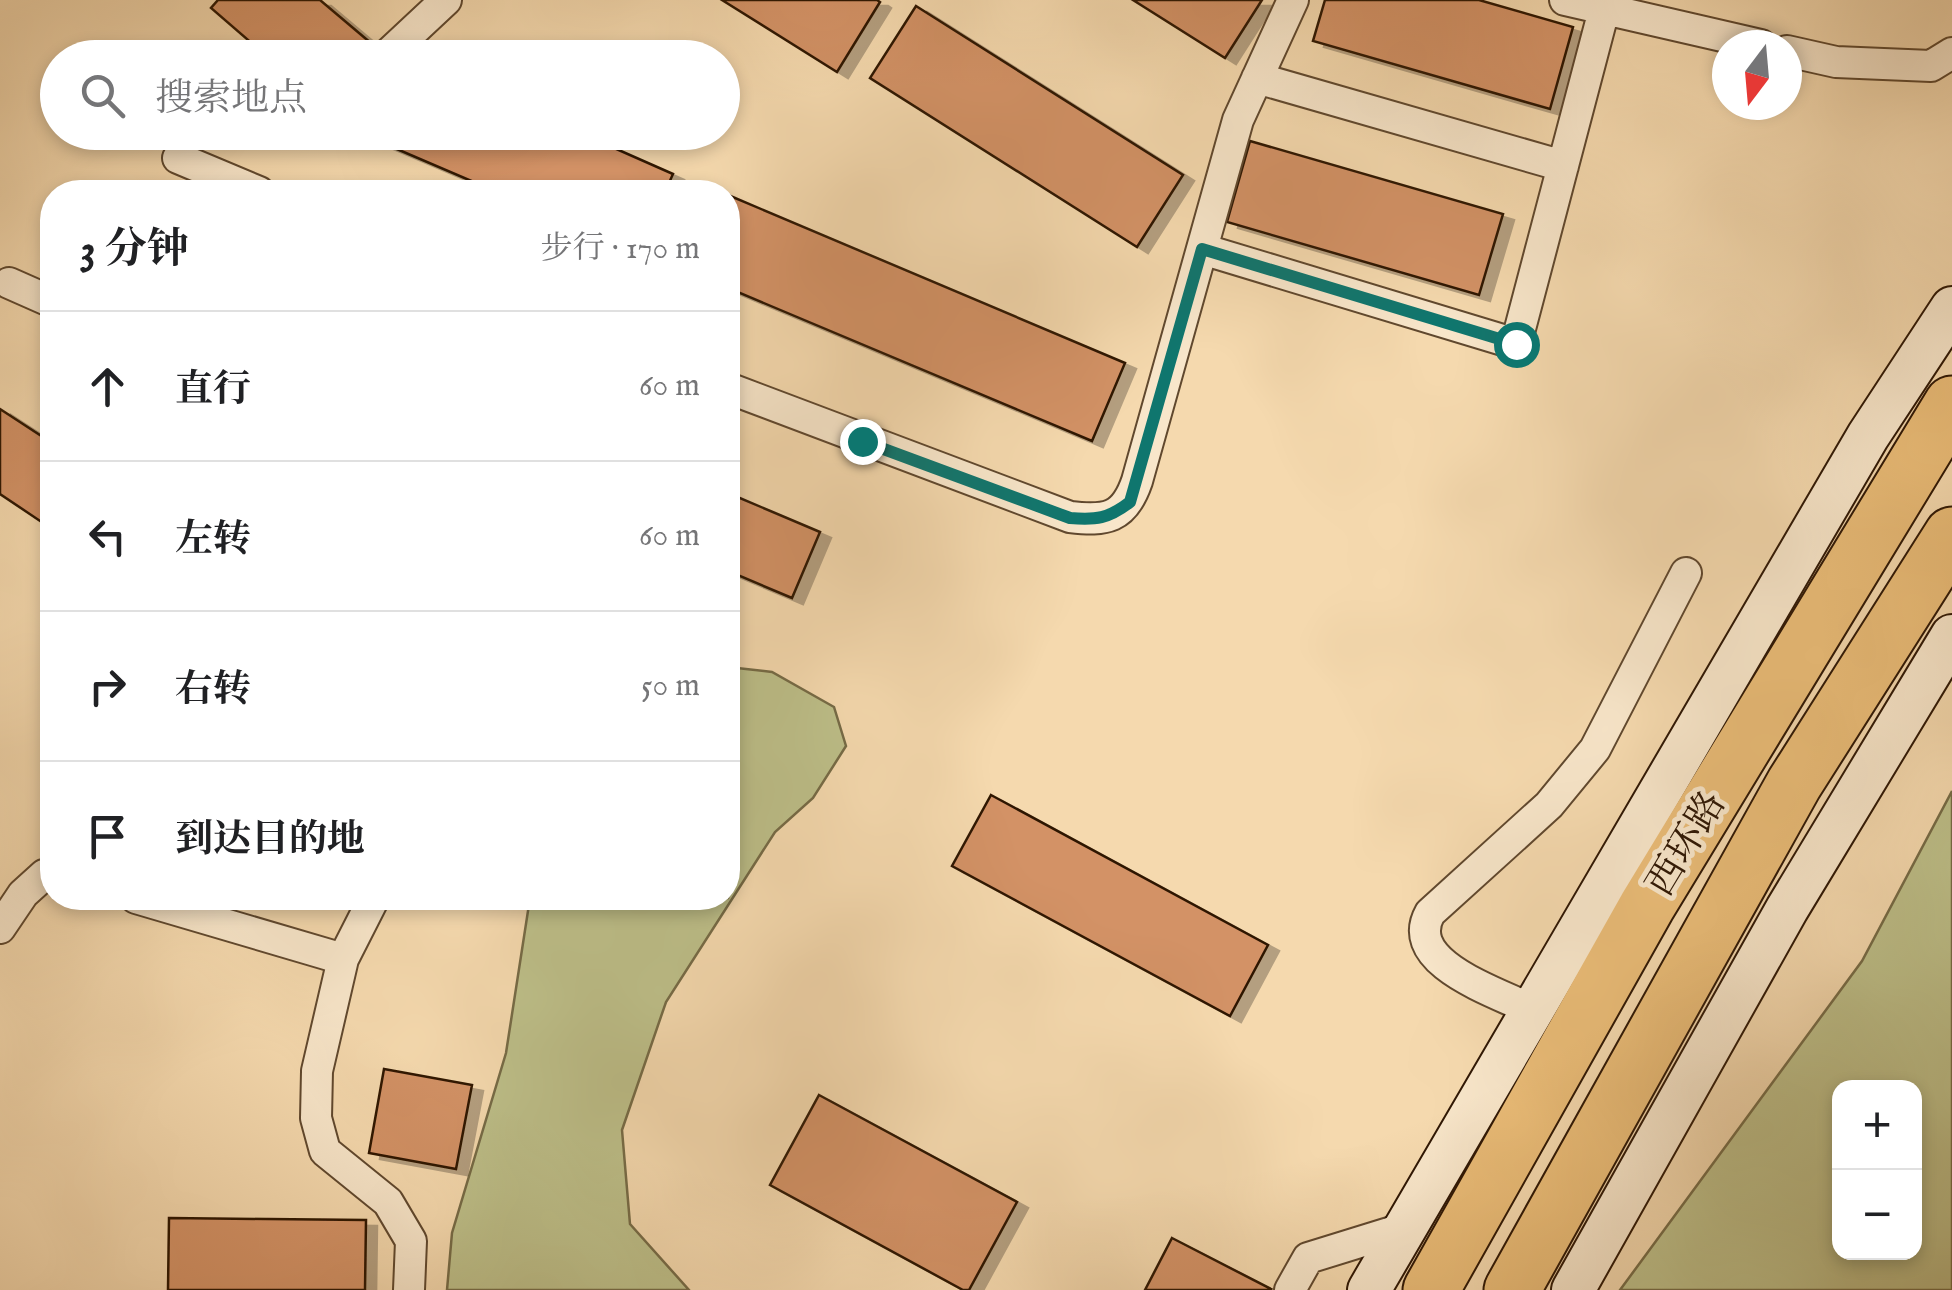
<!DOCTYPE html>
<html lang="zh">
<meta charset="utf-8">
<style>
:root{--surface:#fff;--page:#f2f2f2;--text:#202124;--muted:#757577;--line:#e0e0e0}
body{margin:0;font-family:"IM FELL English","Noto Serif SC",serif;background:var(--page);color:var(--text)}
.controls{position:absolute;right:30px;bottom:30px;display:grid;overflow:hidden;border-radius:20px;box-shadow:0 5px 15px #0003}
.controls button{width:90px;height:90px;display:grid;place-items:center;padding:0;border:0;border-bottom:2px solid var(--line);background:var(--surface);color:var(--text);font:50px sans-serif}
.compass{position:absolute;left:1712px;top:30px;width:90px;height:90px;border-radius:50%;background:var(--surface);box-shadow:0 5px 15px #0003;rotate:196deg}
.stop{position:absolute;width:30px;height:30px;margin:-22px;border:8px solid #0f766e;border-radius:50%;background:#fff}
.stop.end{background:#0f766e;border-color:#fff;box-shadow:0 2px 10px #0008}
.list{margin:0;padding:0;list-style:none}
h2{display:flex;justify-content:space-between;align-items:center;height:130px;margin:0;padding:0 40px;font-size:42px}
h2 small{font-size:32px;font-weight:400;color:var(--muted)}
.list li{display:grid;grid-template-columns:65px 1fr auto;gap:30px;align-items:center;box-sizing:border-box;height:150px;padding:0 40px;border-top:2px solid var(--line)}
.list b{display:block;font-size:38px;white-space:nowrap}
.list em{font-size:32px;font-style:normal;color:var(--muted)}
.icon{flex:none;width:55px;height:55px;fill:none;stroke:currentColor;stroke-width:2;stroke-linecap:round;stroke-linejoin:round}
.map{position:relative;flex:none;width:1952px;height:1290px;overflow:hidden}
.search{position:absolute;background:var(--surface);box-shadow:0 5px 15px #0003;left:40px;top:40px;width:700px;height:110px;display:flex;align-items:center;gap:25px;box-sizing:border-box;padding:0 35px;border-radius:55px;color:var(--muted);font-size:38px}
.panel{position:absolute;background:var(--surface);box-shadow:0 5px 15px #0003;left:40px;top:180px;width:700px;height:730px;border-radius:40px}
.map>svg:first-child{display:block}
.green{fill:#bdbf89;stroke:#766b46;stroke-width:2.5;fill-rule:evenodd}
.building{fill:#d39266;stroke:#2f1704;stroke-width:2.5;filter:url(#shadow)}
.lines{fill:none;stroke-linecap:round;stroke-linejoin:round}
.street-casing{stroke:#60482e;stroke-width:34}
.secondary-casing{stroke:#2f1704;stroke-width:46}
.highway-casing{stroke:#2f1704;stroke-width:59}
.street{stroke:#f8e6ca;stroke-width:30}
.secondary{stroke:#f8e6ca;stroke-width:42}
.highway{stroke:#eabc77;stroke-width:55}
.route{stroke:#0f766e;stroke-width:12}
.labels{text-anchor:middle;stroke-width:10;stroke-linejoin:round;paint-order:stroke}
.street-label{font-size:38px;fill:#2f1704;stroke:#f8e6ca}
</style>
<div class="map">
<svg width="1952" height="1290" viewBox="0 0 1952 1290">
<defs>
<filter id="shadow"><feDropShadow dx="11" dy="6" stdDeviation="0" flood-color="#0004"/></filter>
</defs>
<rect width="100%" height="100%" fill="#f5d9ae"/>
<filter id="stains"><feTurbulence type="fractalNoise" baseFrequency=".002" numOctaves="4"/><feColorMatrix values="0 0 0 0 .2 0 0 0 0 .09 0 0 0 0 .02 0 0 0 .5 -.17"/></filter>
<radialGradient id="worn" r=".72"><stop offset=".6" stop-color="#630" stop-opacity="0"/><stop offset="1" stop-color="#630" stop-opacity=".3"/></radialGradient>
<path class="green" d="M728,667l44,5 62,35 12,39 -33,52 -38,34 -109,170 -44,128 8,94 59,66h-242l5,-57 54,-180 24,-155h198z
M1952,791v499h-332l242,-329zM1840,1088h74v164h-74z"/>
<path class="building" d="M218,0h102l52,44 -12,14h-91l-58,-50z
M722,0h155l3,2 -43,70z
M1133,0h129l-37,58z
M1325,0h154l94,27 -23,82 -237,-68z
M916,6l267,169 -46,72 -267,-169z
M381,132h197l95,42 -8,18h-168l-119,-51z
M1250,141l253,73 -24,81 -252,-73z
M728,195l397,168 -33,78 -364,-153z
M0,409l52,34v86l-52,-35z
M728,493l92,39 -28,66 -64,-27z
M991,795l277,150 -38,71 -278,-150z
M384,1069l88,16 -16,84 -87,-16z
M819,1095l198,107 -48,88h-6l-193,-105z
M169,1218l197,2 -1,70h-197z
M1172,1238l99,51 -1,1h-125z"/>
<g class="lines">
<g class="street-casing">
<path id="street" d="M1565,0l196,45
M1787,51l49,11 95,4 21,-13
M384,58l62,-58
M1257,78l306,88
M178,158l81,34
M1202,249l314,95 88,-334
M9,283l43,19
M728,388l342,129c36,4 54,2 67,-36l101,-361 55,-120
M136,898l207,61 31,-61
M0,928l23,-34 21,-19 8,1
M343,959l-26,112 -1,47 9,33 63,51 23,39 -2,49
M1532,1010c-35,-18 -130,-47 -102,-97l119,-108 46,-56 91,-176
M1290,1290l18,-32 97,-30"/>
</g>
<g class="secondary-casing">
<path id="secondary" d="M1369,1290l499,-854 84,-128
M1573,1290l214,-381 165,-273"/>
</g>
<g class="highway-casing">
<path id="highway" d="M1431,1290l216,-384 305,-502
M1512,1290l282,-506 158,-249"/>
</g>
<use href="#street" class="street"/>
<use href="#secondary" class="secondary"/>
<use href="#highway" class="highway"/>
</g>
<g class="lines">
<path class="route" d="M862,441l208,77c26,2 38,1 60,-16l72,-253 314,95"/>
</g>
<g class="labels">
<g class="street-label">
<text transform="translate(1685 843) rotate(-59)" y="13">西环路</text>
</g>
</g>
<rect width="100%" height="100%" filter="url(#stains)"/>
<rect width="100%" height="100%" fill="url(#worn)"/>
</svg>
<div class="controls">
<button>+</button>
<button>−</button>
</div>
<svg class="compass" viewBox="-18 -18 36 36"><path d="M0-13l5 13h-10z" fill="#e53935"/><path d="M0 13l5-13h-10z" fill="#757577"/></svg>
<div class="stop" style="left:1516px;top:344px"></div>
<div class="stop end" style="left:862px;top:441px"></div>
<div class="search"><svg class="icon" aria-label="search" viewBox="0 0 24 24"><circle cx="10" cy="10" r="6"/><path d="M15 15l6 6"/></svg>搜索地点</div>
<section class="panel">
<h2>3 分钟<small>步行 · 170 m</small></h2>
<ul class="list">
<li><svg class="icon" aria-label="ahead" viewBox="0 0 24 24"><path d="M12 20V5M6 11l6-6 6 6"/></svg><div><b>直行</b></div><em>60 m</em></li>
<li><svg class="icon" aria-label="left" viewBox="0 0 24 24"><path d="M17 20v-9H6M10 6l-5 5 5 5"/></svg><div><b>左转</b></div><em>60 m</em></li>
<li><svg class="icon" aria-label="right" viewBox="0 0 24 24"><path d="M7 20v-9h11M14 6l5 5-5 5"/></svg><div><b>右转</b></div><em>50 m</em></li>
<li><svg class="icon" aria-label="arrive" viewBox="0 0 24 24"><path d="M6 21V4h12l-3 4 3 4H6"/></svg><div><b>到达目的地</b></div></li>
</ul>
</section>
</div>
